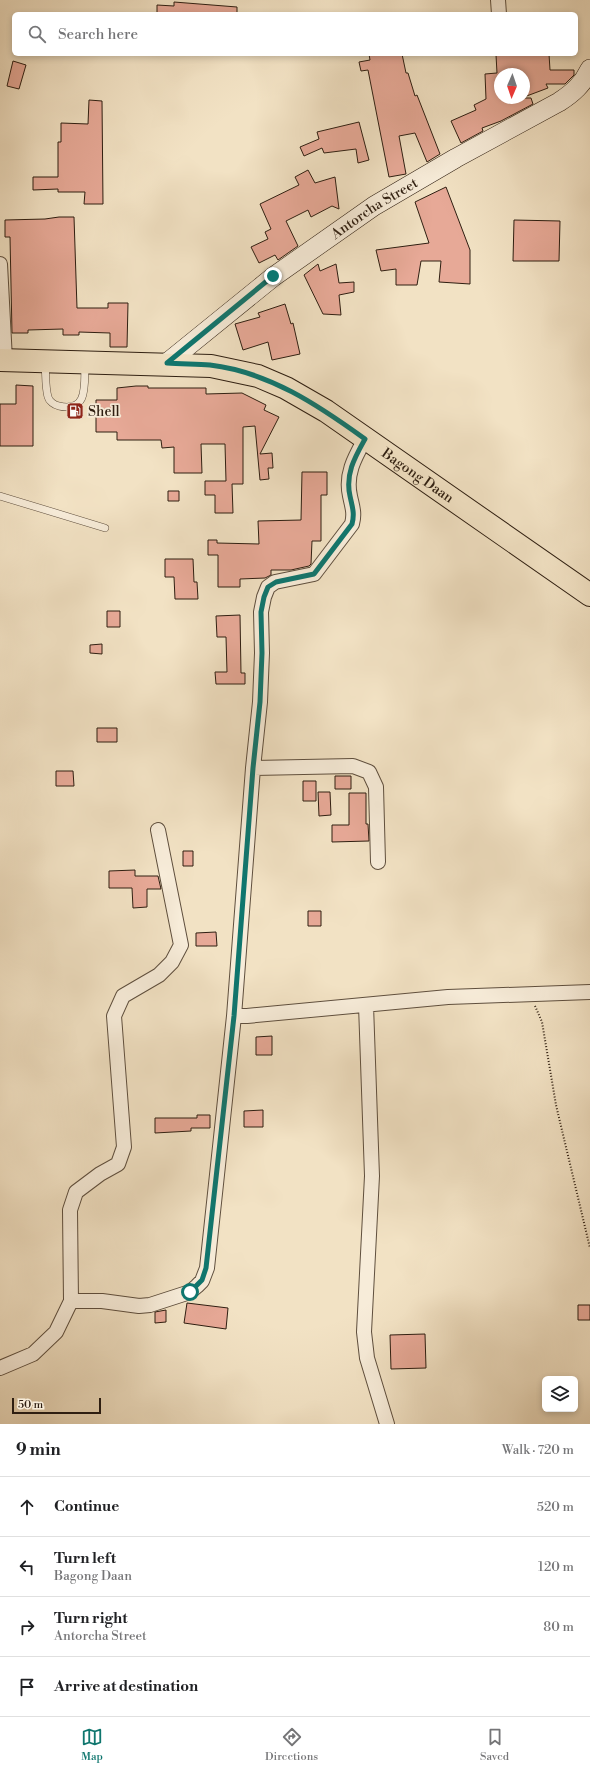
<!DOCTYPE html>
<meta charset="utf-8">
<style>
:root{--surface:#fff;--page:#f6f6f6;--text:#202124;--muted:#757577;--line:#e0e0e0;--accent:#0f766e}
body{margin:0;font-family:"Libre Bodoni",serif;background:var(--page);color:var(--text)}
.controls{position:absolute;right:12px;bottom:12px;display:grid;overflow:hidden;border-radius:6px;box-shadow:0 2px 6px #0003}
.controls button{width:36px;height:36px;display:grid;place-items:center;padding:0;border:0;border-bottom:1px solid var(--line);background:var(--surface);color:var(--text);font:20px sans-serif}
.compass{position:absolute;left:494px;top:68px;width:36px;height:36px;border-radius:50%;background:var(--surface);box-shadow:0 2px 6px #0003;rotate:182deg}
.scale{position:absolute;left:12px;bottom:10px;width:89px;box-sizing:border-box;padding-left:4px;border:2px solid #2e1e11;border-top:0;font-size:11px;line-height:14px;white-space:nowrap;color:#2e1e11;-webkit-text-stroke:3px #f7ecd9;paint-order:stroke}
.stop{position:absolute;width:12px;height:12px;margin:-9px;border:3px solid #0f766e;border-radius:50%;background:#fff}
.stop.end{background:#0f766e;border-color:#fff;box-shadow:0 1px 4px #0008}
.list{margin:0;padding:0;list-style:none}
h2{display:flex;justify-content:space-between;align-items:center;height:52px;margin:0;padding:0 16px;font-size:17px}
h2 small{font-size:13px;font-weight:400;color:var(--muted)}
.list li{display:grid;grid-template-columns:26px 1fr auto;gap:12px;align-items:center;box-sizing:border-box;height:60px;padding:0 16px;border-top:1px solid var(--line)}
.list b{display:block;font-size:15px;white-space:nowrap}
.list p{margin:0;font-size:13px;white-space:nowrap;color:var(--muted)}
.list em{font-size:13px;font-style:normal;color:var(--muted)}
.icon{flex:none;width:22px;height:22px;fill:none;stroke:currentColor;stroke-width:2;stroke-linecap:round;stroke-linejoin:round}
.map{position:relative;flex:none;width:590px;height:1424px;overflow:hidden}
.search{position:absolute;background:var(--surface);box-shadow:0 2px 6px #0003;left:12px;right:12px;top:12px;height:44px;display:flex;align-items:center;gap:10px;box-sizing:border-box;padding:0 14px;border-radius:6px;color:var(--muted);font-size:15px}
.sheet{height:292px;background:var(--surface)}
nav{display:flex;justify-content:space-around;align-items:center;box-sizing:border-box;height:56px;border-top:1px solid var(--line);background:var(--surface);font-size:11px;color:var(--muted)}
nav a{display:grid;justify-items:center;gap:2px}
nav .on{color:var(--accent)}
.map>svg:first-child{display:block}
.building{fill:#e7a997;stroke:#2e1e11}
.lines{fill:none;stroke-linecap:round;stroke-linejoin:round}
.service-casing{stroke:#5f4f3e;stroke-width:8}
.minor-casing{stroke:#5f4f3e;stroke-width:16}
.secondary-casing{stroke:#2e1e11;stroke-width:20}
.primary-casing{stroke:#2e1e11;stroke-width:24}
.path{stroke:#2e1e11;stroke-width:2;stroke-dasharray:1 2;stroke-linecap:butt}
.service{stroke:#f7ecd9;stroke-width:7}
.minor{stroke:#f7ecd9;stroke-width:14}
.secondary{stroke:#f7ecd9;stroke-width:19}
.primary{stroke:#f2e2c4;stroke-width:22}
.route{stroke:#0f766e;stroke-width:5}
.labels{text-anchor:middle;stroke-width:3.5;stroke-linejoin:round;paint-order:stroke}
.street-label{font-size:14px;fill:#2e1e11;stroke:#f7ecd9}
.poi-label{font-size:14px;fill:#2e1e11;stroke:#f7ecd9;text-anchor:start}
</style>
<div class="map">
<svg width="590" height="1424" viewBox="0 0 590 1424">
<rect width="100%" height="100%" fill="#f2e2c4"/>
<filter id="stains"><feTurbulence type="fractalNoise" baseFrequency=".005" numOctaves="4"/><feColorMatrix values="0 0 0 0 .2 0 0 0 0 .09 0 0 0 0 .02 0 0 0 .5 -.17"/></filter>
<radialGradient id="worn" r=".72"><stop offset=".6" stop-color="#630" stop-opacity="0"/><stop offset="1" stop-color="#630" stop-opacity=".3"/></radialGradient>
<path class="building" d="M174,2l63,5v7h-80v-9l17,1z
M369,54h33l4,19h2l7,23 2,-1 23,59 -13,8 -12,-29 -16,3 7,38 -17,3 -21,-107 -7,1 -2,-9 11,-2z
M512,54h37l1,16h24v5l-9,9h-19l2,4 -24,9v-23h-24v24h31l2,6 -32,17 -19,7 1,3 -22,12 -10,-22 25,-11 -2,-5 12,-6 -1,-25 12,-1 -1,-18z
M13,61l13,4 -7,24 -12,-3z
M89,100l13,1 1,103h-19l1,-12h-27v-3l-25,1v-13h25v-35h3v-19l27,1z
M359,122l10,38 -11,3 -2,-14 -32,4 -2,-5 -18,8 -4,-9 19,-8 -2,-7z
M308,170l7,13 20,-6 4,32 -7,-3 -21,11 -3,-7 -22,11 12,25 -20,14 -3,-5 -16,8 -8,-16 17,-8 -3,-7 6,-3 -11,-25 39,-19 -4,-8z
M446,187l24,63v34l-31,-2 2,-21h-20l-4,24h-21v-16l-15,2 -5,-21 53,-7 -14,-41z
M59,217h15l3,91h31v-5h20l-1,44h-17v-14l-31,-1v3h-16v-6l-35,1v3h-16l-2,-96h-5v-17l40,-1z
M514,220l46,1 -1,40h-46z
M318,264l2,7 16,-7 3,19 15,-1v10l-15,3 2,20 -18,-1 -19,-39z
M285,304l6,20 2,-1 7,31 -28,6 -4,-18 -25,8 -8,-26 25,-7 -2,-4z
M16,385l17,1v60h-33v-42h16z
M136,386h12v2h58v6l36,-1 24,12 -2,5 15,7 -19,37 12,-1 1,15h-5l1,11 -9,1 -5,-54 -12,1v57h-11l1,29h-18v-18h-10v-14h21l-1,-37h-24l1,29h-28v-26l-12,1 -1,-8h-44v-8h-21v-32h21v-12z
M302,472h25v23h-6v46h-9l-1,23 -2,2 -18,4h-20v5l-6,3 -25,1v8h-22v-32h-10v-15h9v3l42,1 -1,-23 43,-1z
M168,491h11v10h-11z
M165,559h28l1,23h3l1,17h-23l-1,-22h-9z
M107,611h13v16h-13z
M240,615l1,58h4v11h-29l-1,-12h12l-1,-35h-9l-1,-21z
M102,644v10l-12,-1v-8z
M97,728h20v14h-20z
M56,771h17l1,15h-18z
M335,776h16v13h-16z
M303,781h13v20h-13z
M318,792h12l1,23 -12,1z
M349,793h17v31h2l1,17 -37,1v-17h17z
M183,851h10v15h-10z
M135,870v6h23l3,13h-14v18l-14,1 -1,-20h-23v-17z
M308,911h13v15h-13z
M216,932l1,14h-21v-13z
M272,1036v19h-16v-18z
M263,1110v17h-19v-16z
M197,1115h13v13h-19v3l-36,2v-15h42z
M187,1303l41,5 -2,21 -42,-6z
M578,1305h12v15h-12z
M166,1310v12l-11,1v-11z
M425,1334l1,34 -35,1 -1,-34z"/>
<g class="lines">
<g class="service-casing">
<path id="service" d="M45,363c1,10 0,23 3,34 1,4 6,8 11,9 30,7 25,-22 26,-42
M0,496l105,32"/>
</g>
<g class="minor-casing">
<path id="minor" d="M498,0l1,14
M0,264l5,96
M253,768l100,-2 16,6 7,15 2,75
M366,1005l6,171 -8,156 3,26 20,66
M234,1016h13l201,-19 142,-5
M71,1301h31l37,5 11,-1 40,-13 7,-6 5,-5 5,-13 27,-252 19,-248 7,-66 2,-49 -1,-41 3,-15 4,-10 7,-5 39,-8 38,-50c3,-11 0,-18 -2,-28 -5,-22 5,-39 15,-57
M0,1368l33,-14 23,-22 15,-31 -1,-91 6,-18 24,-18 18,-10 6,-17 -10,-131 9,-20 36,-21 13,-13 9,-17 -23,-115"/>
</g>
<g class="secondary-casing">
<g id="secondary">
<path id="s1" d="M167,363l106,-86 101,-71 82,-48 103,-56c14,-9 24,-18 31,-33"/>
</g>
</g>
<g class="primary-casing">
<g id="primary">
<path id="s2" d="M0,360l211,6 47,10 28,12 40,23 264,184"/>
</g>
</g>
<path class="path" d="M535,1006l7,16 14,83 34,143"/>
<use href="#service" class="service"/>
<use href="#minor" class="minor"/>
<use href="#secondary" class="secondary"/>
<use href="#primary" class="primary"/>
</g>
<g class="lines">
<path class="route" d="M190,1292l12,-12 4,-12 28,-252 19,-248 7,-66 2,-49 -1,-41 3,-15 4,-10 8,-5 38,-8 38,-50c3,-11 0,-18 -2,-28 -5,-22 5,-39 15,-57 -47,-34 -96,-67 -155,-74 -14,-1 -29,-1 -43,-2l106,-87"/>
</g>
<defs>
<g id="fuel-square" transform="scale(0.9)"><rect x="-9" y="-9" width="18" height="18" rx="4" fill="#8f2418" stroke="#f7ecd9"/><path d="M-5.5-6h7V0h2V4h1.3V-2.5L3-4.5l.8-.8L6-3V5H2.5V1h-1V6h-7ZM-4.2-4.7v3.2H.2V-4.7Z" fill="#fff"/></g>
</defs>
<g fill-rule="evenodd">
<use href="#fuel-square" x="75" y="411"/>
</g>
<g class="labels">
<g class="street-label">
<text dy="5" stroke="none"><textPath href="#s1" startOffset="259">Antorcha Street</textPath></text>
<text dy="5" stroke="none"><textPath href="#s2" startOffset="448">Bagong Daan</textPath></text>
</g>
<g class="poi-label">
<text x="88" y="416">Shell</text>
</g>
</g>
<rect width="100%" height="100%" filter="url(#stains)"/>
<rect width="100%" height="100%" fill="url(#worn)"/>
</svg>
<div class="controls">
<button><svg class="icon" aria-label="layers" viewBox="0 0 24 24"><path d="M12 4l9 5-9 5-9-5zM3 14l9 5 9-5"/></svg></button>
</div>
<svg class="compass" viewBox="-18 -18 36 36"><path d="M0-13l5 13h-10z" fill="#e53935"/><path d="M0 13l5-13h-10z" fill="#757577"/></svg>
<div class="scale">50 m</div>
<div class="stop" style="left:190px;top:1292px"></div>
<div class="stop end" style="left:273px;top:276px"></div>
<div class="search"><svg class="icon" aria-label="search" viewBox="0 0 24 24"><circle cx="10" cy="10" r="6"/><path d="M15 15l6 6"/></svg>Search here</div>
</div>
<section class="sheet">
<h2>9 min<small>Walk · 720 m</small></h2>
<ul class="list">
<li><svg class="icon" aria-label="ahead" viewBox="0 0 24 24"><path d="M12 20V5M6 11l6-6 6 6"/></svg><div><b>Continue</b></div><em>520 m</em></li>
<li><svg class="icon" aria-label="left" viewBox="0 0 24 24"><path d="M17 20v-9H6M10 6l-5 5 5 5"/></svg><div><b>Turn left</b><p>Bagong Daan</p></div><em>120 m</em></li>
<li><svg class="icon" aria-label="right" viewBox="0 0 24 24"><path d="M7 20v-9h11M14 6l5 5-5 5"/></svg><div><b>Turn right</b><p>Antorcha Street</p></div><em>80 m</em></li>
<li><svg class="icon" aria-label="arrive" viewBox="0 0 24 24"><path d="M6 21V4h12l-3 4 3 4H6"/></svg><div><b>Arrive at destination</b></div></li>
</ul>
</section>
<nav>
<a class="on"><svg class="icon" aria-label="map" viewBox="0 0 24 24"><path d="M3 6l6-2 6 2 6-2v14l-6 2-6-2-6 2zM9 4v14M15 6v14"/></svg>Map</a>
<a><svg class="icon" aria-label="directions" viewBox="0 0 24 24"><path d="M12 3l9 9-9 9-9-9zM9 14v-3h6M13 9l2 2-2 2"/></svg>Directions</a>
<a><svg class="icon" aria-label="saved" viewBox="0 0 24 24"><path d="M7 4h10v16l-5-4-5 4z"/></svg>Saved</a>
</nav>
